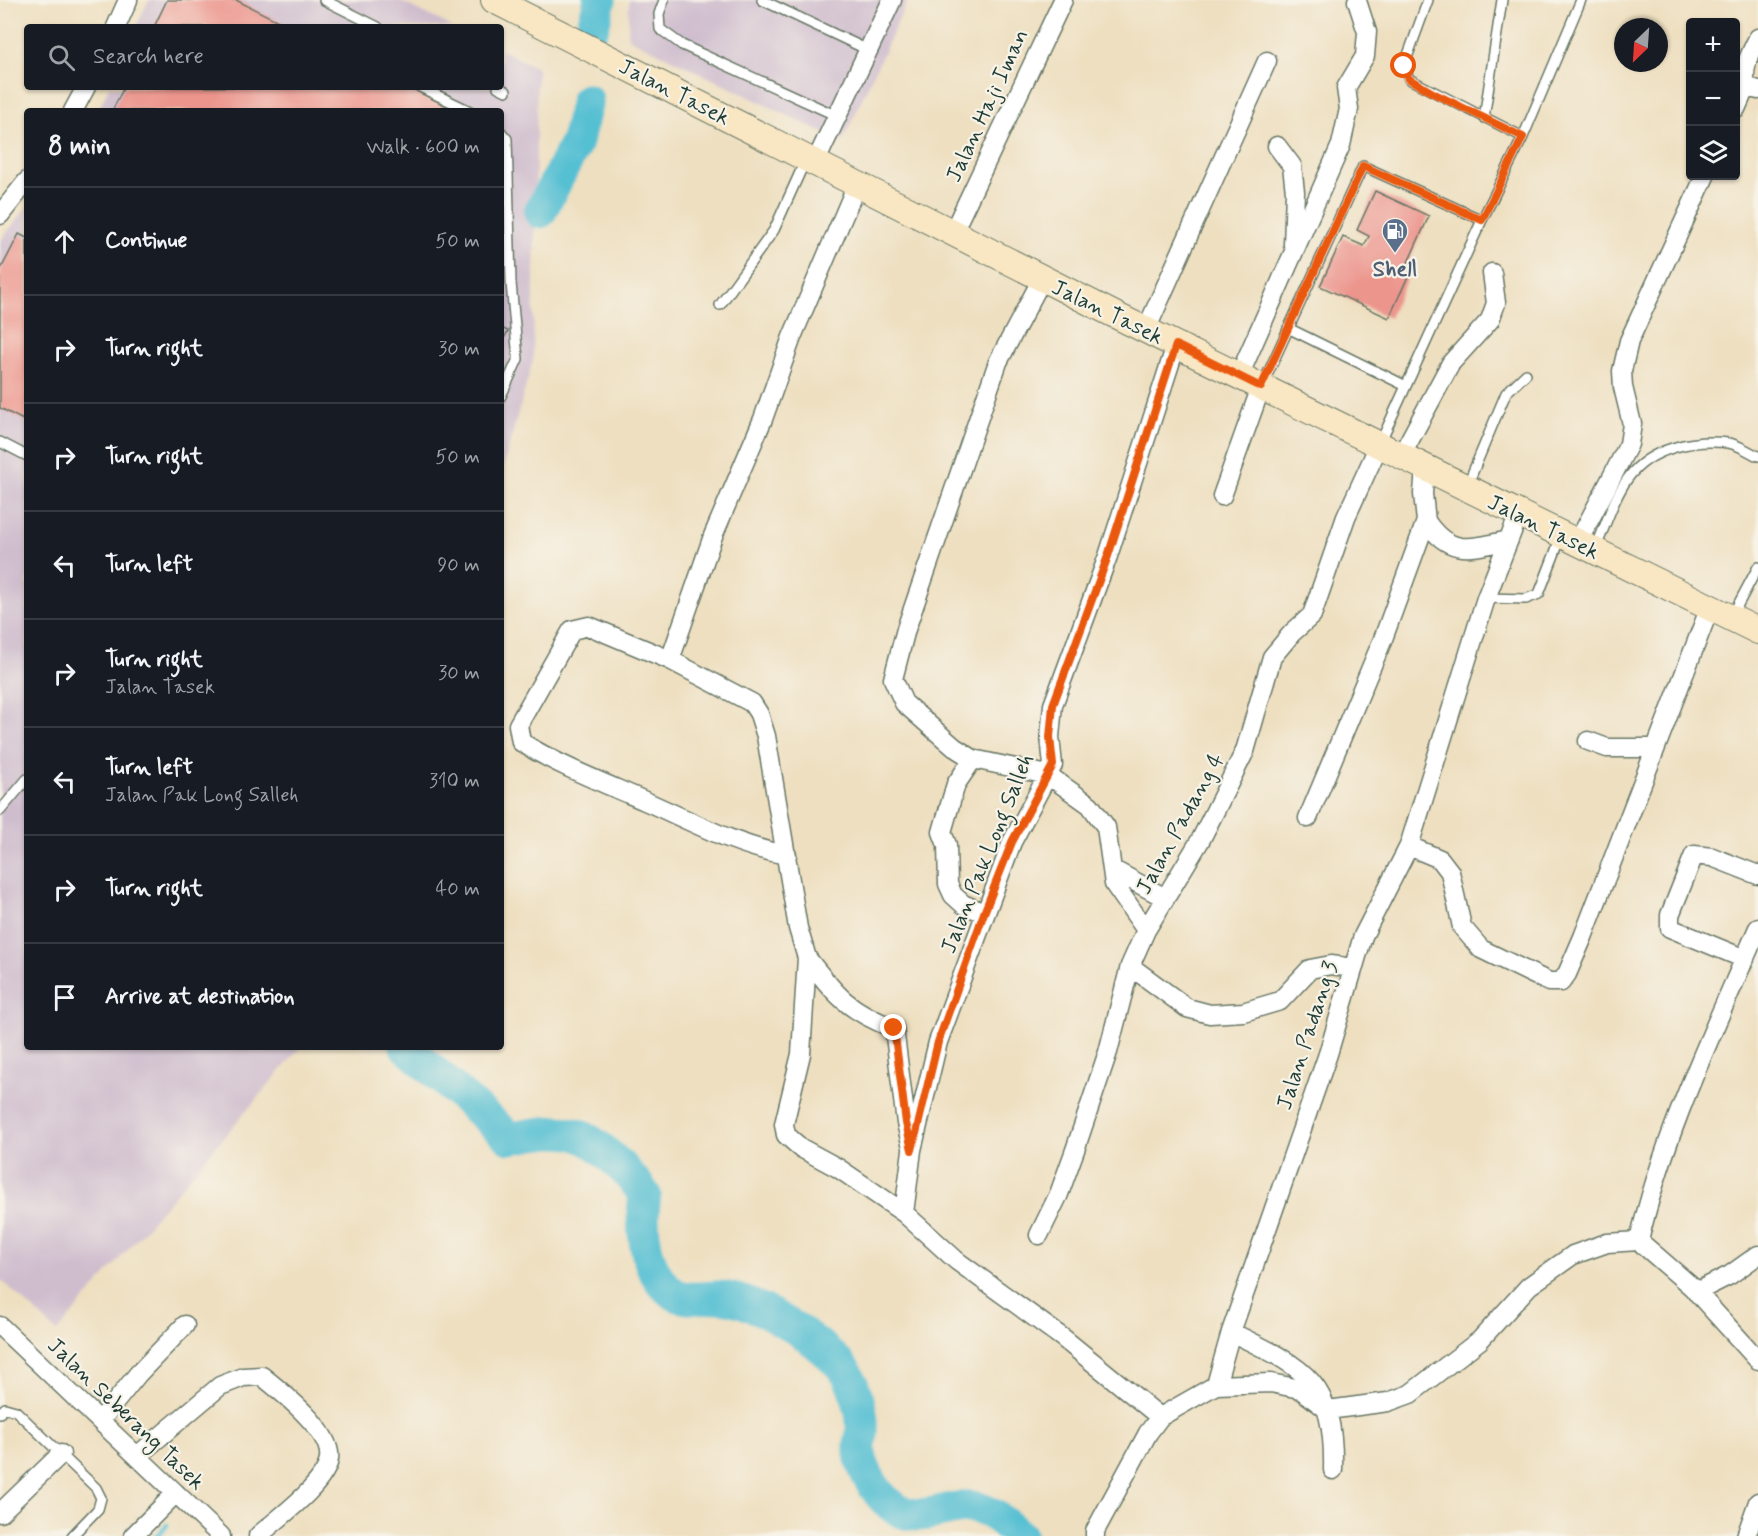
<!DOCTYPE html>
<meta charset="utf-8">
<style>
:root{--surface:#171b24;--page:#20242c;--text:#f1f3f6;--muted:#9ea1a6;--line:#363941}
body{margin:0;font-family:Mynerve,sans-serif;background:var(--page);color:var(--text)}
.controls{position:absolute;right:18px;top:18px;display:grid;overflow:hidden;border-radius:6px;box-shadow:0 2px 4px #0004}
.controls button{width:54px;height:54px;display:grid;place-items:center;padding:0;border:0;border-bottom:2px solid var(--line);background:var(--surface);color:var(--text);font:30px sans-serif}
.compass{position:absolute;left:1614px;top:18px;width:54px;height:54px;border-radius:50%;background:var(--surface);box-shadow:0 2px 4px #0004;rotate:205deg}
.stop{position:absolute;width:18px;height:18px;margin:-14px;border:4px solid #ea580c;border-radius:50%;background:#fff}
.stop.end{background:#ea580c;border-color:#fff;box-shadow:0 2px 6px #0008}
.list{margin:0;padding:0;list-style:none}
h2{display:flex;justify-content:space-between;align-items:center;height:78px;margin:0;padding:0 24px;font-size:26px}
h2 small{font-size:20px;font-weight:400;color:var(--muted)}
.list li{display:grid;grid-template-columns:39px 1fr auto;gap:18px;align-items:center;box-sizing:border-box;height:108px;padding:0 24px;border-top:2px solid var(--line)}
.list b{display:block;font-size:22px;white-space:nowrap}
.list p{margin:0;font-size:20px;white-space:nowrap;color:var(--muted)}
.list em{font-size:20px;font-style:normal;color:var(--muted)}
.icon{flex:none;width:33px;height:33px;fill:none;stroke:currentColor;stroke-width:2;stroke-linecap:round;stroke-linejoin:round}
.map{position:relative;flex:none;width:1758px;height:1536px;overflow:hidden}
.search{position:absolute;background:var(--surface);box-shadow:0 2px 4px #0004;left:24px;top:24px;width:480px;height:66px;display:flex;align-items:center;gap:15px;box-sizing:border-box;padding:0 21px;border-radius:6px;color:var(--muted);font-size:22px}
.panel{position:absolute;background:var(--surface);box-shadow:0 2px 4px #0004;left:24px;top:108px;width:480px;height:942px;border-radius:6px}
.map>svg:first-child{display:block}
.industrial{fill:#cfbdce}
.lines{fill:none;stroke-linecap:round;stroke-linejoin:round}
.stream{stroke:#57c0d3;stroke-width:5}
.river{stroke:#57c0d3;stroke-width:33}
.building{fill:#ec958d}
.service-casing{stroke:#677665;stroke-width:12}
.minor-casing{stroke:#677665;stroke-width:21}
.secondary-casing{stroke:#677665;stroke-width:28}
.service{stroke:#fff;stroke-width:9}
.minor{stroke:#fff;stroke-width:18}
.secondary{stroke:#f9e7c3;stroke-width:26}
.route{stroke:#ea580c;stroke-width:8}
.labels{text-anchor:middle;stroke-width:4.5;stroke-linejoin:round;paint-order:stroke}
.street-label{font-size:22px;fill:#1f3d34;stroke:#f7f3e8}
.service-label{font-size:22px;font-weight:bold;fill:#4e5e75;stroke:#f7f3e8}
</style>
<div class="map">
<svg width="1758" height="1536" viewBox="0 0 1758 1536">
<rect width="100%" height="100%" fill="#f7f3e8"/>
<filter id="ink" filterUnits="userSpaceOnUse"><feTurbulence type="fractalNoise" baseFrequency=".0167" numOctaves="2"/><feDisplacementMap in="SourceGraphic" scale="12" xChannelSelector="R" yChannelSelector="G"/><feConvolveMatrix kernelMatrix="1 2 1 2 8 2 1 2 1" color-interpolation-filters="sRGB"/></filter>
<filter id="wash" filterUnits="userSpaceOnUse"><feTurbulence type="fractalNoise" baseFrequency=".008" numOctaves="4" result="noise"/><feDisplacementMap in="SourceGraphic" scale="24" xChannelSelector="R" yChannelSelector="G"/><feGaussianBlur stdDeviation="1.35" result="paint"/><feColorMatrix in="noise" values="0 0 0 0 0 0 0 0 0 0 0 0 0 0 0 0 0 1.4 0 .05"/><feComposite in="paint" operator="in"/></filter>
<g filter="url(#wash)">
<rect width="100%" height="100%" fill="#eedfc0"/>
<path class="industrial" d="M149,0h249l55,27h-317z
M629,0h279l-66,142 -214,-104z
M501,50l36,18 -4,292 -32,114v-363h-403l11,-24h392z
M27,207v840h274l-244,285 -57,-53v-1038z"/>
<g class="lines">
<path class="stream" d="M156,1536l11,-11"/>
<path class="river" d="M593,26l7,-26
M540,212l37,-71 10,-41
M406,1047l104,91c21,-3 43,-9 65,-4 23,6 57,42 70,61 -5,30 -1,72 23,94 15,15 34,7 52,8 37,3 96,41 121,69 13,15 22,44 21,63 0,8 -3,16 -2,23 1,17 16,40 28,51 26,23 49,6 77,4 21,-2 41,17 55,29"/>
</g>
<g id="blocks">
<path class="building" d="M167,0h69l54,27h-136z
M124,87h285l48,24h-345z
M1375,191l54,25 -23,51 5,3 -22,48 -69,-32 23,-49 21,9 5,-10 -12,-6z
M19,234l8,4v184l-27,-14v-137z
M501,328l7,3 -7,13z"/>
</g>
</g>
<g filter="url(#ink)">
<use href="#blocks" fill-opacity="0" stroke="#677665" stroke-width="1.5"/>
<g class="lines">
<g class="service-casing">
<path id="service" d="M324,0l54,27
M664,0l-5,14 1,15 22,16 155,71
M762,0l106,50
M1428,0l-24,66 5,13 114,58
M420,87l50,24
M498,87l8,4
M1484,118l18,-118
M501,132l6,7 4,144 7,76 -17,37
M1482,220l41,-83 58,-137
M720,305l54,-75 32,-71
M1288,328l118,58
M1263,384l100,-218 119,54 -102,223
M0,442l27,14
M1467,486l39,-93 20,-19
M1595,550c10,-23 18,-51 33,-72 22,-30 65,-39 100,-35 10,1 21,9 30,13
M1486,598l40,1 13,-5 22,-57
M1732,616l26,-49
M0,811l27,-32
M0,1413l5,-5 11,3 80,77 5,10 -3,11 -26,27"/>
</g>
<g class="minor-casing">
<path id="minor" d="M116,27l12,-27
M1758,38c-8,17 -16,29 -12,48l12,4
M1736,109l10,-23
M73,111l13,-24
M1277,146l15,20 3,26 -2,53
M816,161l76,-161
M858,182l-66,155 -29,82 -50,117 -43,124 82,43 7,11 7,22 32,192 9,30 -6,96 -17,70 2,11 15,13 37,20 66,45 53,48 106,77 97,79
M0,215l27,-34
M953,232l110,-232
M1042,279l-44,83 -92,267 -13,50 11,24 50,44 19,12 75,16 42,30 16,22 8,57 32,46
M1146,330l121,-269
M1239,376l102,-231 8,-36 -3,-21 19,-32 2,-24 -10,-31
M1401,456l50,-93 39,-43 6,-17 -4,-30
M1222,496l39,-109
M1426,521c24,36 45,27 83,19
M1578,542l51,-98 3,-20 -9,-37 -1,-16 7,-30 76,-165
M670,660l-81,-34 -17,4 -54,95 3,17c38,24 83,41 124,59 46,20 93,46 142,54
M1588,741l19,7h47
M973,759l-17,25 -14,48 5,13 1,39 5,11 10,9 21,9
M1308,818l75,-179 43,-118 -3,-27 2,-27
M1409,846l31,13 10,13 12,55 19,22 68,33h12l6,-8 16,-37 127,-330
M1112,869l53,29
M1758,928c-44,102 -94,204 -119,313l53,46 66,73
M807,958c28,36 42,54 87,70l12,95 6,24
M1745,959l-75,-31v-13l24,-60 18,2 46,18
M1130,966l57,42 23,6 33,-2 37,-11 30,-32 21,-4 22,3
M904,1213l8,-63 26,-108 74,-200 41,-77 -3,-28 3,-32 55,-149 68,-211
M1039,1235l20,-41 16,-44 33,-98 22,-86 16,-36 55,-91 44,-88 27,-94 20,-24 20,-18 34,-98 33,-72
M1696,1292l34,-17 28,-20
M0,1326l221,210
M1231,1332c74,36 104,49 102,138
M1216,1385l55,-2 29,6 28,21 60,-8 22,-8 70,-54 49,-54 44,-31 34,-12 32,-2
M100,1421l38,-47 47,-49
M137,1456l83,-70 23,-9 19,-1c20,16 71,56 67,83 -3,25 -52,60 -71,77
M0,1513l61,-59
M133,1536l43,-43
M1095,1536v-5l53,-98 12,-16 56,-32 15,-53 97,-278 35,-118 46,-90 77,-248 33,-84
M1746,1536l12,-34"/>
</g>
<g class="secondary-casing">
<path id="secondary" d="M494,0l619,314 645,317"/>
</g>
<use href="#service" class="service"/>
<use href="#minor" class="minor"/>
<use href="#secondary" class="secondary"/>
</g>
</g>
<g class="lines" filter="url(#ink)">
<path class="route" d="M894,1028l12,95 6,27 26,-108 46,-129 28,-71 41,-77 -3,-28 3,-32 55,-149 68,-211 85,42 102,-221 119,54 41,-83 -90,-44 -24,-14 -5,-13"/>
</g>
<defs>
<g id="fuel-pin" transform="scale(1.35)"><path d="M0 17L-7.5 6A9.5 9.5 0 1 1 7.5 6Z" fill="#5c6f8a" stroke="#f7f3e8"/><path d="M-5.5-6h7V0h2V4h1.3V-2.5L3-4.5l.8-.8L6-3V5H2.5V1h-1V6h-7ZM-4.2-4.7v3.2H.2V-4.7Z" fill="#fff"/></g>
</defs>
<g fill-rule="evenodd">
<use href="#fuel-pin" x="1395" y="231"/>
</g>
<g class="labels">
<g class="street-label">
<text transform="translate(675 91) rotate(27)" y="8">Jalan Tasek</text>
<text transform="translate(986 105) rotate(-65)" y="8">Jalan Haji Iman</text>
<text transform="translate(1108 311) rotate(26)" y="8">Jalan Tasek</text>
<text transform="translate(1544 526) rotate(26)" y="8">Jalan Tasek</text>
<text transform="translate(1179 823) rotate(-61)" y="8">Jalan Padang 4</text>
<text transform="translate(986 853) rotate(-68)" y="8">Jalan Pak Long Salleh</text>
<text transform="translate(1306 1035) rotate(-72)" y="8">Jalan Padang 3</text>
<text transform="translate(127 1413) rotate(44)" y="8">Jalan Seberang Tasek</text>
</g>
<g class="service-label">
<text x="1395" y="276">Shell</text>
</g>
</g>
</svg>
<div class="controls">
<button>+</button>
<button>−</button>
<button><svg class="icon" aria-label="layers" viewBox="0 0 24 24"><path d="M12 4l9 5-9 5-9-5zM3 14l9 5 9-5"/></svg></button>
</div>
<svg class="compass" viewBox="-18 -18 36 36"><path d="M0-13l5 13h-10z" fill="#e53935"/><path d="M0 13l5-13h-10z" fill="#9ea1a6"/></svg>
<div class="stop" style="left:1404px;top:66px"></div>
<div class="stop end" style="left:894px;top:1028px"></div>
<div class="search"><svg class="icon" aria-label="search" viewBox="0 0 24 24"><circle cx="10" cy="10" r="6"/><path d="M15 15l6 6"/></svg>Search here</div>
<section class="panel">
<h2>8 min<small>Walk · 600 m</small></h2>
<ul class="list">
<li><svg class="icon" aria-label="ahead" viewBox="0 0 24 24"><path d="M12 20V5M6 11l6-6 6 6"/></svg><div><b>Continue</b></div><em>50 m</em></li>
<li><svg class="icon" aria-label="right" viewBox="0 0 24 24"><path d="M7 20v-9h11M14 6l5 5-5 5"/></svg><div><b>Turn right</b></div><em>30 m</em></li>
<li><svg class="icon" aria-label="right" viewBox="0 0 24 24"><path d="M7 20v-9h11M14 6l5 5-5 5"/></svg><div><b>Turn right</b></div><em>50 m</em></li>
<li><svg class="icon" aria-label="left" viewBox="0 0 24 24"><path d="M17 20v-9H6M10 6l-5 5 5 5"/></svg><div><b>Turn left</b></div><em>90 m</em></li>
<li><svg class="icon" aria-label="right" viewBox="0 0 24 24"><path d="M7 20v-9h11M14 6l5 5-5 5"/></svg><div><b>Turn right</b><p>Jalan Tasek</p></div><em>30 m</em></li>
<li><svg class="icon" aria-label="left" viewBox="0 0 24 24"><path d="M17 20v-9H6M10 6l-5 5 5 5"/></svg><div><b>Turn left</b><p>Jalan Pak Long Salleh</p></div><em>310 m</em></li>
<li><svg class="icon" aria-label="right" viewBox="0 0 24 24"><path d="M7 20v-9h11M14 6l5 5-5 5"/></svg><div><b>Turn right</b></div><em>40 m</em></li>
<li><svg class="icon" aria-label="arrive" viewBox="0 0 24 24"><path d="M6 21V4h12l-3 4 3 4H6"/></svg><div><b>Arrive at destination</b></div></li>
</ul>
</section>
</div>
